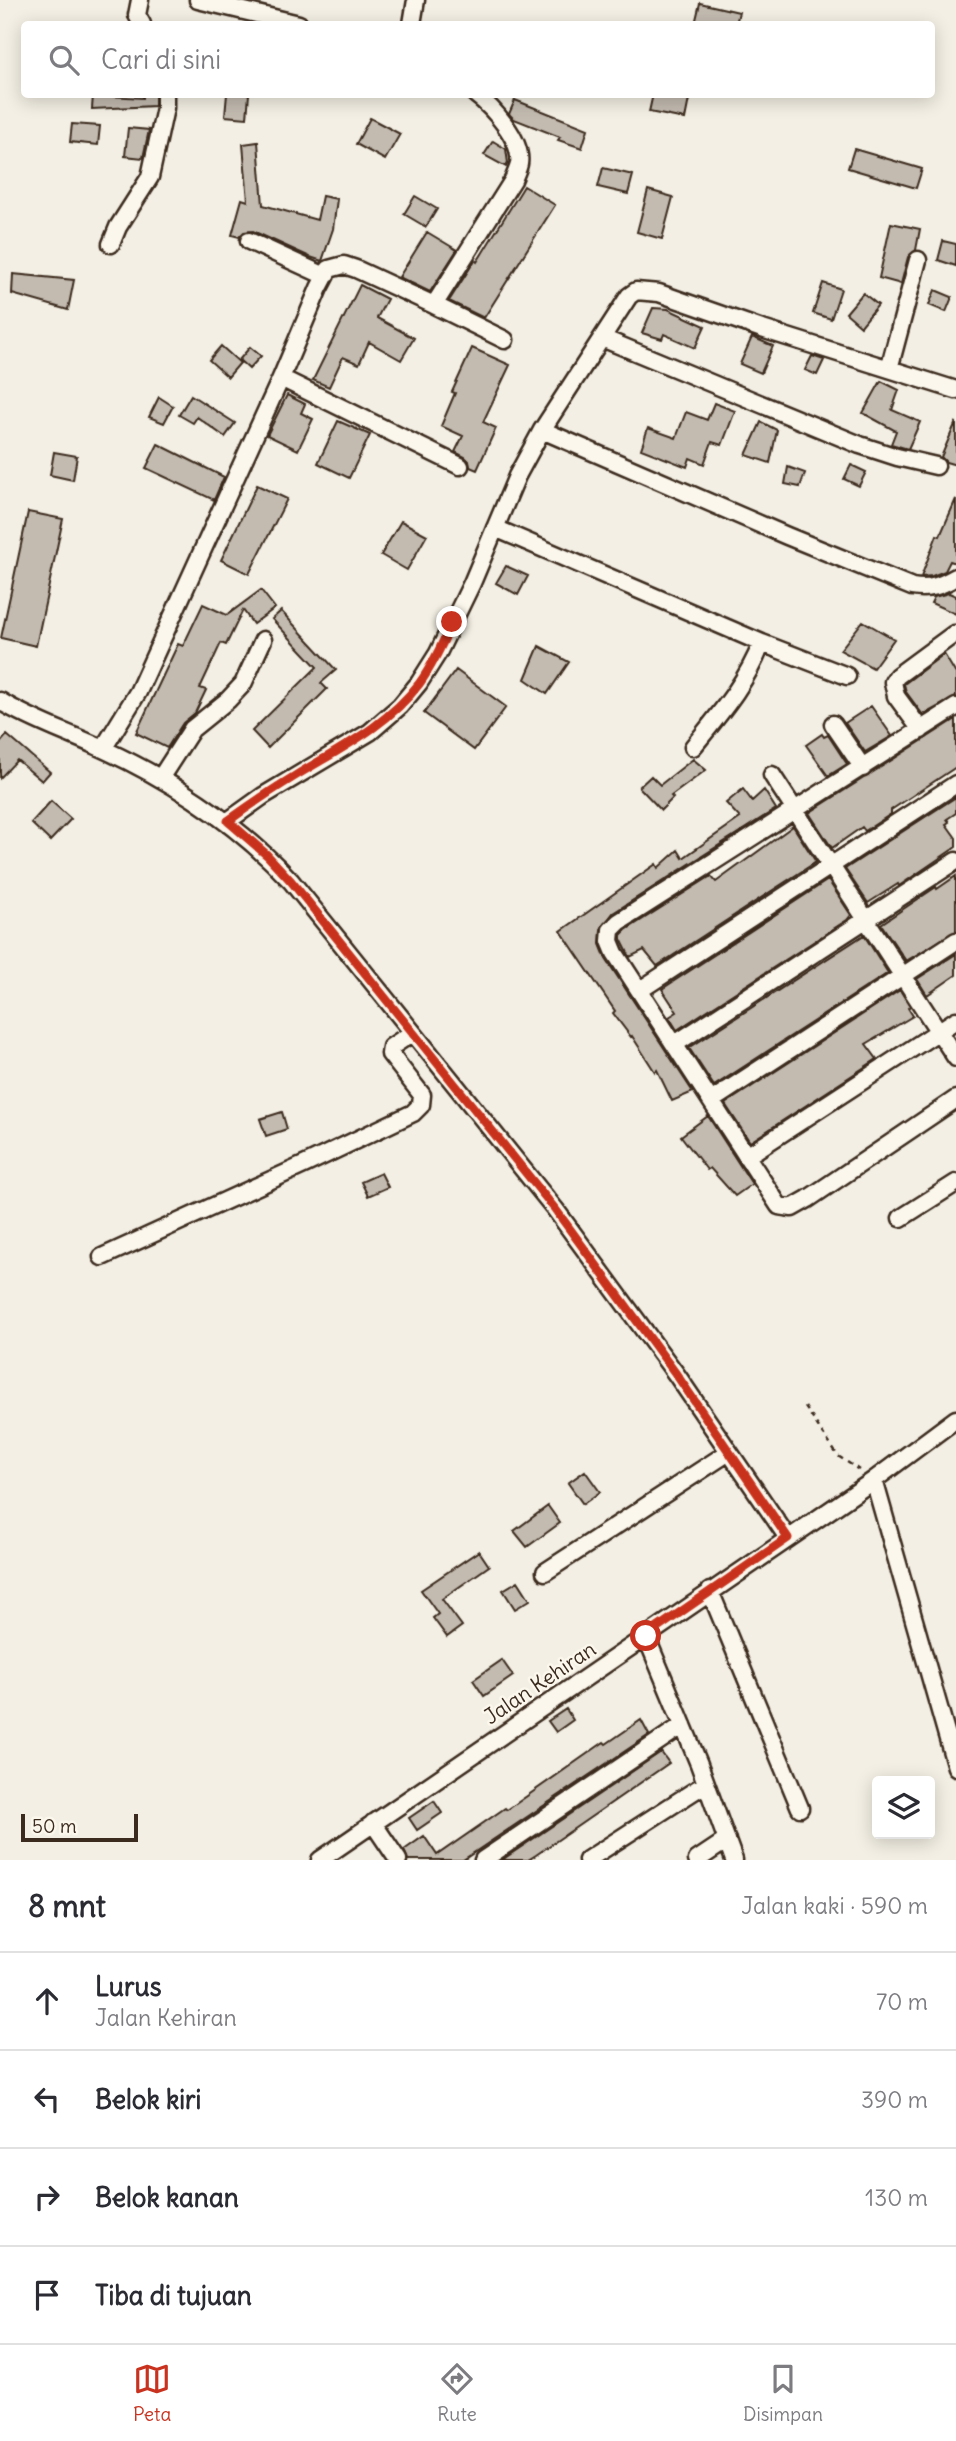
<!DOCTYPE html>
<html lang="id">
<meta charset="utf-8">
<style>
:root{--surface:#fff;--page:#f2f2f3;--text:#2b2b33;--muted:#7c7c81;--line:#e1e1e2;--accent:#c8321e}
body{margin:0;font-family:Delius,sans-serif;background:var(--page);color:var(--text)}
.controls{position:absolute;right:21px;bottom:21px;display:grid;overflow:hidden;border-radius:7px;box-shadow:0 4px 18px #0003}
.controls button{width:63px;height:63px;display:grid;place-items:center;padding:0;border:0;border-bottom:2px solid var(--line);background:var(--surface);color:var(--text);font:35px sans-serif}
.scale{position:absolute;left:21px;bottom:18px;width:117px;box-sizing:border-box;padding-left:7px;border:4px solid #3b2a1e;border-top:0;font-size:19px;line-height:24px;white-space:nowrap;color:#3b2a1e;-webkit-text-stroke:5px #fbf7ec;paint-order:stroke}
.stop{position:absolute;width:21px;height:21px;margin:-16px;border:5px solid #c8321e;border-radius:50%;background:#fff}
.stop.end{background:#c8321e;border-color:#fff;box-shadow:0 2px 7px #0008}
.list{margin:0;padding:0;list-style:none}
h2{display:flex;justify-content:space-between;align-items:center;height:91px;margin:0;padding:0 28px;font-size:30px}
h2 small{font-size:23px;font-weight:400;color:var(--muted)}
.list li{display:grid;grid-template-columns:46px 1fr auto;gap:21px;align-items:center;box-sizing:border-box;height:98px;padding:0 28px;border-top:2px solid var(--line)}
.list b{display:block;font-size:26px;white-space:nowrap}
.list p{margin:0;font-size:23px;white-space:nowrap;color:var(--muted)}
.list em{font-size:23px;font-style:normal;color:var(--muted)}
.icon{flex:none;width:38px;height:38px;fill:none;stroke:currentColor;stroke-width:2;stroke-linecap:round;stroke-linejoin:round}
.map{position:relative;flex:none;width:956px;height:1860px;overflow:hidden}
.search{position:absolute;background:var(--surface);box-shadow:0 4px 18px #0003;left:21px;right:21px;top:21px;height:77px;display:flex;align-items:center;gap:18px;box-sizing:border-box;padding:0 24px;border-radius:7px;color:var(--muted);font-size:26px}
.sheet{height:483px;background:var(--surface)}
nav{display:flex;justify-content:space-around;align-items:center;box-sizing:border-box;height:98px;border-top:2px solid var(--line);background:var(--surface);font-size:19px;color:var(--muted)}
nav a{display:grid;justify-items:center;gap:4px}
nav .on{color:var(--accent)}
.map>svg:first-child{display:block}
.building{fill:#c3bbb0;stroke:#3b2a1e;stroke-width:2}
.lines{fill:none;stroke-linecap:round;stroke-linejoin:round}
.minor-casing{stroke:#3b2a1e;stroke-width:21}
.path{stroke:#3b2a1e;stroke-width:2.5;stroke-dasharray:5 5;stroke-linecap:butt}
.minor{stroke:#fbf7ec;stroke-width:16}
.route{stroke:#c8321e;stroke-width:9}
.labels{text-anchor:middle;stroke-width:5;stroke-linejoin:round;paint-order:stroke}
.street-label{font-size:21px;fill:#3b2a1e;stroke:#fbf7ec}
</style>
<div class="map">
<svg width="956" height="1860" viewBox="0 0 956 1860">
<rect width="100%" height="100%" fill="#f3efe4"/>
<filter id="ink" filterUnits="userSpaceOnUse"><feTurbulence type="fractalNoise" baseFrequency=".0143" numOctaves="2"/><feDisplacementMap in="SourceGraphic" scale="14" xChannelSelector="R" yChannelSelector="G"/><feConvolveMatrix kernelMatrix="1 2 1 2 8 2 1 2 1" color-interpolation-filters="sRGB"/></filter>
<g filter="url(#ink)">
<path class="building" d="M700,3l39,9 -3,12h-41z
M143,94h12v12l-63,3 1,-14 50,3z
M227,94h22l-2,24 -22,-2z
M653,94h37l-5,25 -36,-7z
M515,100l73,29 -6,19 -24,-8 2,-3 -46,-18 -5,-5z
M370,118l30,16 -15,26 -29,-16z
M72,124l28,2 -2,19 -28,-3z
M128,128l21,2 -6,28 -18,-2z
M493,141l13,8 2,14 -2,4 -22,-12z
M258,142l5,63 54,15 5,-24 15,3 -4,30 -11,32 -12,-4 -57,-26 -9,1 -5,5 -7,-2 10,-36 6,2 -5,-57z
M854,149l68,20 -6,19 -68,-20z
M603,168l30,7 -5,19 -30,-7z
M524,186l31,19 -71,113 -35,-17 26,-41 2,2z
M648,190l25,7 -11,42 -25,-7z
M415,196l22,13 -11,18 -22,-13z
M891,223l29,6 -4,21 -8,7 -7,27 -22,-6z
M427,232l30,18 -27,42 -31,-15z
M943,241l13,3v22l-18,-6z
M13,274l61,6 -6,30 -56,-16z
M823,283l18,6 -10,30 -18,-6z
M360,285l27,14 -10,19 37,20 -13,22 -32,-18 -10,22 -16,-7 -14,30 -16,-7z
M935,290l17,7 -6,15 -17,-7z
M863,293l15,12 -17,21 -15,-13z
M653,308l15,1 37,17 -10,22 -31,-14 -2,5 -20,-6z
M752,337l21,9 -12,27 -21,-9z
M221,346l19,17 -12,14 -19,-17z
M250,347l11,9 -12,13 -10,-9z
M472,348l38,17 -27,57 13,6 -19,42 -7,-3 -1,-6 -4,-4 -10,-5 8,-16 -22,-10 14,-33 -3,-1z
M812,356l12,4 -7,15 -12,-5z
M881,381l18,9 -7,20 28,12 -12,27 -17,-5 5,-13 -33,-18z
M191,395l44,28 -10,14 -28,-20 -4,6 -14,-8z
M287,395l18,9 -4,9 12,6 -15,31 -31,-15z
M159,397l14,9 -9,17 -15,-6z
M714,403l21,8 -13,34 -10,-3 -8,22 -14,-6 -3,9 -46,-18 7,-21 28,10 10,-26 21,8z
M338,421l32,14 -21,43 -31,-15z
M761,422l16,8 -7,33 -24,-8z
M956,422v43l-10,-3 -5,-5z
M158,444l66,33 -10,23 -68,-32z
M54,452l23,4 -4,24 -23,-5z
M851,465l15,7 -7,14 -15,-7z
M788,467l17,6 -5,14 -15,-3z
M257,485l30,14 -38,75 -28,-14z
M956,499v64l-6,-2 -5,10 -13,5 -11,1 16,-42 3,1z
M28,512l35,7 -27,127 -35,-8z
M401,521l26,14 -20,35 -26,-15z
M506,566l22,10 -10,19 -22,-12z
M261,590l14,18 -22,16 -10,-14 -17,35 -5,-2 -21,45 6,2 -11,23 -12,10 -16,25 -31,-15 42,-89 5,2 20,-42 24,11z
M949,593l7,3v18l-25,-11 3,-6z
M281,611l55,59 -15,13 6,6 -59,59 -16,-17 65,-64 -45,-48z
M863,621l31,18 -21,29 -33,-18z
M539,646l30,16 -22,32 -22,-15z
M944,654l12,20v23l-33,18 -17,-23 -2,-8z
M456,670l50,37 -32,43 -50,-37z
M871,706l21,30 -27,16 -20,-29z
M956,719v48l-65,43v4l-26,17 -3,-4 -30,21 -23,-35z
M822,734l2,3 4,-2 19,29 -19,12 -22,-31z
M7,735l43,37 -8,9 -25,-21 -17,18v-35z
M693,759l13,11 -35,26 2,2 -12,12 -22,-23 12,-11 9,9z
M743,789l9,12 12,-11 12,19 -163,104 -12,16 -1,15 6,15 87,133 -21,9 -15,-31 -2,2 -23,-36 -1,1 -18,-24 2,-2 -54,-80 95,-67 2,4 20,-18 5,8 57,-40 -14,-15z
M956,797v16l-9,6 2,3 -3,2 10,14v9l-57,39 -1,-2 -30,19 -23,-34z
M51,801l20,18 -21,22 -19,-18z
M793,826l23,36 -159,104 -13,-16 -14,7 -9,-18v-4l5,-5 85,-54 5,6z
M956,876v55l-50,30 -25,-37 55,-37 1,2z
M828,880l23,35 -4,5 -170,110 -8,-13 8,-5 -15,-23z
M864,935l24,38 -174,113 -25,-38z
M956,954v21l-29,20 -10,-16z
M900,990l10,16 -2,2 5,8 -47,28 11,15 -127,83 -25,-38z
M282,1112l5,17 -21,7 -6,-17z
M708,1116l44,68 -17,12 -25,-28 -3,2 -26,-34z
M381,1173l7,14 -20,9 -7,-14z
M585,1471l15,21 -17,12 -15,-21z
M548,1506l12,17 -33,24 -13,-16z
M479,1551l10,15 -47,33 20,27 -15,11 -14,-19 5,-4 -17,-24z
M518,1581l12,19 -15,9 -12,-19z
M502,1660l11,16 -29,20 -11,-16z
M566,1709l7,11 -17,12 -8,-11z
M641,1720l8,15 -186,125h-55l-4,-10 20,-14 13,19 68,-47 2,2 97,-68 2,2z
M661,1752l8,11 -133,92 -8,5h-26z
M434,1801l8,12 -25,17 -8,-12z"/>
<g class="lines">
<g class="minor-casing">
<path id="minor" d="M140,0l-3,15 5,9
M198,0l101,24
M412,24l4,-24
M249,241l76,35
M111,244l7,-17 32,-50 15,-69v-14
M434,305l71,35
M602,338l258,107 37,12 39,9
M889,369l29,-109
M281,378l179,88
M542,430l245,106 125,51c18,3 28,-1 44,-10
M495,528l267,115 85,33
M0,701c32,20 69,32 103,48 72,33 134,74 188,132l264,328 121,165 112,164
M956,707l-337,215 -8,8 -1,11 5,12 164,253 13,2 16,-9 148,-100
M833,724l30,44
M921,730l-25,-34 -3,-14 4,-6 57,-42
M693,747c28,-35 52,-62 69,-104
M103,749l35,-57 143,-314 38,-90 10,-19 15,-4 12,4 78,36 79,-125c2,-5 5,-11 6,-16 4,-24 -27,-57 -44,-70
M772,775l184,283
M161,777l31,-48 36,-29 15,-16 20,-44
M228,821l35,-25 107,-64 30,-26 19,-23 19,-30 34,-70 45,-107 25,-46 87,-134 7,-5 23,2 103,36 194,61
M640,990l316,-206
M675,1044l281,-183
M711,1101l245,-160
M747,1156l209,-136
M901,1218l55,-35
M102,1257l204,-93 107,-51 8,-8 1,-10 -32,-41 1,-7 21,-14
M874,1480l82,287
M545,1572l184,-120
M710,1591l90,217
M646,1636l53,128 35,96
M373,1823l25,37
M320,1860l554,-380 82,-61
M483,1860l200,-135
M587,1860l118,-76
M697,1860l30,-20"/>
</g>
<path class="path" d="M805,1407l33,49 21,14"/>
<use href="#minor" class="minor"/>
</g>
</g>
<g class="lines" filter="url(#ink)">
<path class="route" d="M452,622c-9,21 -19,43 -33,62 -32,42 -80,65 -124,92 -23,14 -45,29 -67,45l39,34 24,26 264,328 121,165 112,164 -142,98"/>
</g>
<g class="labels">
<g class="street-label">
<text transform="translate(540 1683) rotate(-34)" y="7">Jalan Kehiran</text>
</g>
</g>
</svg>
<div class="controls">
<button><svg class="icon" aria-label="layers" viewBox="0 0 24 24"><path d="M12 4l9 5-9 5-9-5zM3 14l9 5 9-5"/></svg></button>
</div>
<div class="scale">50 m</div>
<div class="stop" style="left:646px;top:1636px"></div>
<div class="stop end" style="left:452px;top:622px"></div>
<div class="search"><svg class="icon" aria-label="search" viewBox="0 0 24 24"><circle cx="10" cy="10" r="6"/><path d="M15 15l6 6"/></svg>Cari di sini</div>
</div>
<section class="sheet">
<h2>8 mnt<small>Jalan kaki · 590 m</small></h2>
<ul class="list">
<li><svg class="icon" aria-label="ahead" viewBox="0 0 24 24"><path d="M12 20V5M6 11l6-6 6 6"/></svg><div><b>Lurus</b><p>Jalan Kehiran</p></div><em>70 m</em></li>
<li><svg class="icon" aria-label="left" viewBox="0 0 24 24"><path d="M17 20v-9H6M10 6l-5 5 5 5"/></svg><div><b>Belok kiri</b></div><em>390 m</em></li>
<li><svg class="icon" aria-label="right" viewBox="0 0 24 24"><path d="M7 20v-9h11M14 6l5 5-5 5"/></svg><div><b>Belok kanan</b></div><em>130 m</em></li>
<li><svg class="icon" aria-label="arrive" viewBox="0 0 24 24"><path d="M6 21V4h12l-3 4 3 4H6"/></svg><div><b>Tiba di tujuan</b></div></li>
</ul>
</section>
<nav>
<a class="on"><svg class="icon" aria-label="map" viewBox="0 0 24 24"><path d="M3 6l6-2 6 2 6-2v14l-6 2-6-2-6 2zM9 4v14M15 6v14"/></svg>Peta</a>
<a><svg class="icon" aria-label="directions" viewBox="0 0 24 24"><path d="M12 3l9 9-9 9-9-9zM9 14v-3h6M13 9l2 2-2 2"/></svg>Rute</a>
<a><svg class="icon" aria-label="saved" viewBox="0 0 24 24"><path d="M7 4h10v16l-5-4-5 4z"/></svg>Disimpan</a>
</nav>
